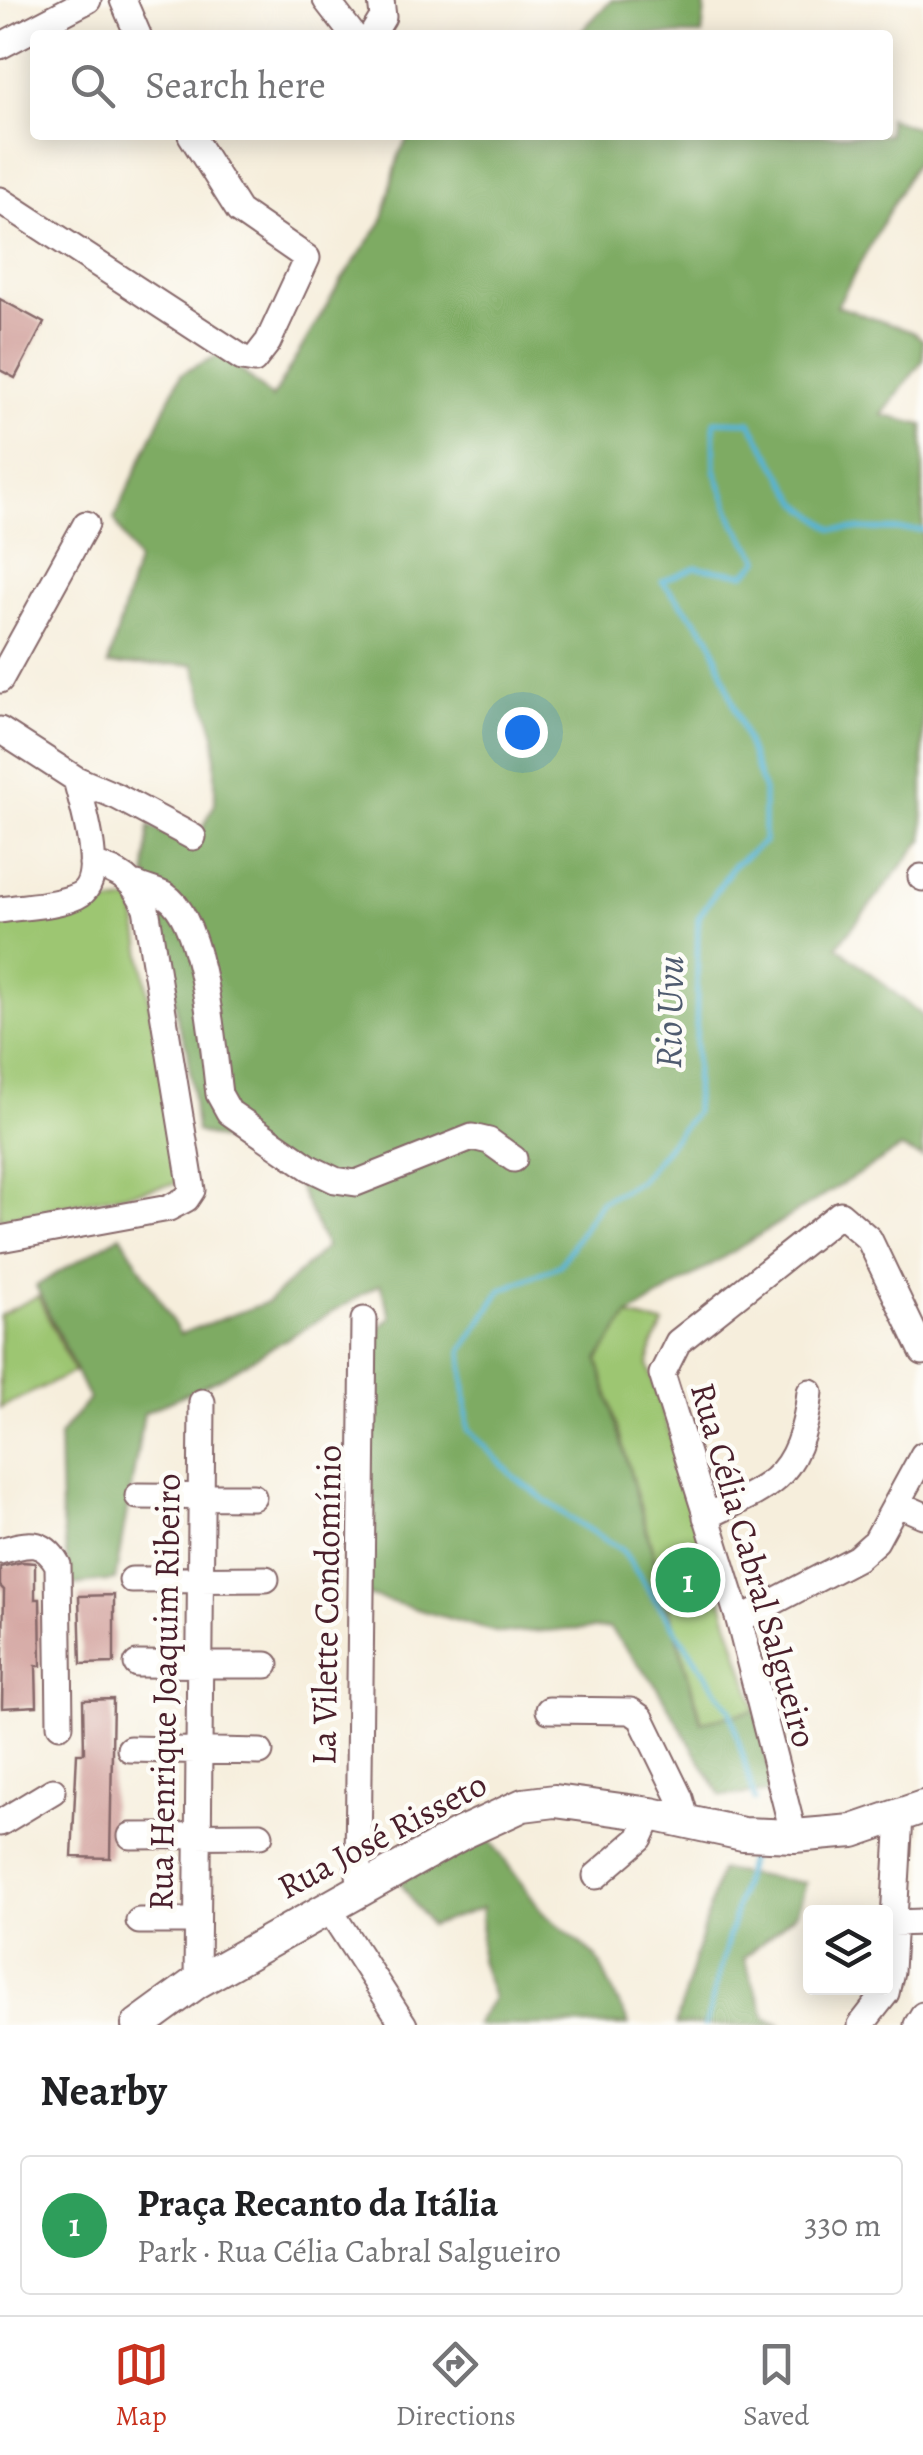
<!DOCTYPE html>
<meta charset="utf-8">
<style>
:root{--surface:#fff;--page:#f6f6f6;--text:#202124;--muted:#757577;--line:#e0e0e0;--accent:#c8321e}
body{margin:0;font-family:Alegreya,serif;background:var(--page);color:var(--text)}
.controls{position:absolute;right:30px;bottom:30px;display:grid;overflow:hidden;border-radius:10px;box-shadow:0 5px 25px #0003}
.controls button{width:90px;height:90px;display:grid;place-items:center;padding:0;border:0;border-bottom:2px solid var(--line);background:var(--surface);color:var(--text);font:50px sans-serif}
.you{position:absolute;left:522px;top:732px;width:35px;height:35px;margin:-25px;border:8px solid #fff;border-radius:50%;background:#1a73e8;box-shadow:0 0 0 15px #1a73e833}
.badge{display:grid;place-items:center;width:65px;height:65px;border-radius:50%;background:var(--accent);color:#fff;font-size:32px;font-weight:700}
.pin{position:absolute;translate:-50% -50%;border:5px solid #fff;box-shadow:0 2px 10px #0006}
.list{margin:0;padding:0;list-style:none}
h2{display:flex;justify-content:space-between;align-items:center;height:130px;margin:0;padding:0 40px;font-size:42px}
h2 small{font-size:32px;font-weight:400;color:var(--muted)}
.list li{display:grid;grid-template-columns:65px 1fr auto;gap:30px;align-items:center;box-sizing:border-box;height:140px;margin:0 20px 20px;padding:0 20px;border:2px solid var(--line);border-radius:10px}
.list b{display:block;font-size:38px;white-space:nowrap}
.list p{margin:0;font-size:32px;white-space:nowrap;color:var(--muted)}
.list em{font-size:32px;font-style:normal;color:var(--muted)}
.icon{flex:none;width:55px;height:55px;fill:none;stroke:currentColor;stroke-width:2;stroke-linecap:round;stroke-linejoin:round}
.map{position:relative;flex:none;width:923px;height:2025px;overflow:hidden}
.search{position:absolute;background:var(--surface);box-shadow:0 5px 25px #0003;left:30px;right:30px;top:30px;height:110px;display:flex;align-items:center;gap:25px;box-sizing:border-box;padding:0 35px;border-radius:10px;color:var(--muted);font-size:38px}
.sheet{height:290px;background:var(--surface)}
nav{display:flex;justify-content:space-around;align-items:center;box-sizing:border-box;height:140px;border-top:2px solid var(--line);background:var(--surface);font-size:28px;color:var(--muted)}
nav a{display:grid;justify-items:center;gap:5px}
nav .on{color:var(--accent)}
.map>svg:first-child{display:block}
.green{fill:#9dc672;stroke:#74724e;stroke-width:2.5}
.forest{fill:#7eab64;stroke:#646548;stroke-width:2.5}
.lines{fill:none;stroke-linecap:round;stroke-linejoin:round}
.stream{stroke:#57b4d5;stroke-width:5}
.building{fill:#ce9994}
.minor-casing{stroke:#866769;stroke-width:29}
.major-casing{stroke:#866769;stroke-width:36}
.minor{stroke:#fff;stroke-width:25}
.major{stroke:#fff;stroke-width:32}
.labels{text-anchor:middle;stroke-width:9;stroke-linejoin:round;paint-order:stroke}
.street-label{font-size:35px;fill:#4a1f2b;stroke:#fdfcf7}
.water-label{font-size:38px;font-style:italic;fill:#4f5b6f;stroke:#fdfcf7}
</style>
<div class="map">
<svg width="923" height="2025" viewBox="0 0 923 2025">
<rect width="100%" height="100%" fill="#fdfcf7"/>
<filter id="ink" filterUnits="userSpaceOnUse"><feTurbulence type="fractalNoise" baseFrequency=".01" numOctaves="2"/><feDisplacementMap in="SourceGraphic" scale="20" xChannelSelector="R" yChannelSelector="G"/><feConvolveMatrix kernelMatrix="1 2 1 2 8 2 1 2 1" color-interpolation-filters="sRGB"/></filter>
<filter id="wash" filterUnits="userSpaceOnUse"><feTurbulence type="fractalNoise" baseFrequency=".0048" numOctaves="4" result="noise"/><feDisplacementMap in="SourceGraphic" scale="40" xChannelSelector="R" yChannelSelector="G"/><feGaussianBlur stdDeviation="2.25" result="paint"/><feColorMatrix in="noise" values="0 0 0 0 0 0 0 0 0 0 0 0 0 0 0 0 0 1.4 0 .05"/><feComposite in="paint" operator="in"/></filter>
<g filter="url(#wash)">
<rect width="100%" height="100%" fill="#f6eedc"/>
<path class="green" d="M133,900l46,283 -179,36v-299z
M38,1296l36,76 -74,36v-93z
M628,1316l36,8 -11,20 -5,21 108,345 -54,12 -104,-362z"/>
<path class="forest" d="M612,0h91l2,8 -3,27h-125z
M888,118l35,12v19l-86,157 76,26 10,8v20l-41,55 41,10v415l-86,106 86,70v142l-22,-10 -273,168 -30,44 103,362 55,-12 18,82 -53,4 -66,-112 -46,-56 -110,5 -135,-39 9,-260 18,-17 -11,-33 -160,94 -76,35 -29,167 -45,5 -9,-73 -2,-76 30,-37 -53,-113 85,-51 59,99 88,-32 58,-55 -38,-83 -92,-33 -8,-81 -10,-26 -9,-78 -23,-74 3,-46 46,19 20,-42v-68l-21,-71 -86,1 29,-104 -23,-42 67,-145 41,-21 50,45 69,-117 41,-59 17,-68 11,-19h478z
M490,1840l53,73 53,43 33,69h-154l18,-27 -13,-38 2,-52 -52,18 -31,-45z
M720,1870l86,13 -9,29 -53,46 22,60 16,7h-106z"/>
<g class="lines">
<path class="stream" d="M755,1800l-25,-90 -108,-160 -55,-34 -53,-39 -46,-48 -6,-78 39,-61 59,-25 40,-63 39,-20 56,-70 3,-194 35,-52 31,-24v-51l-54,-154 -48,-56 34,-14 49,7 15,-14 -25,-36 -20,-54 -1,-49 36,1 49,81 34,26 90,1
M706,2025l44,-171"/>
</g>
<g id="blocks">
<path class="building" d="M0,299l44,24 -29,55 -15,-8z
M22,1562l13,1v36h5l1,67h-5l1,40 -35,2 2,-118 -4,-4v-19z
M114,1595v68l-33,1 -2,-68z
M113,1699l-3,159 -38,-1 5,-104h7l-1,-53z"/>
</g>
</g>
<g filter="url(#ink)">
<use href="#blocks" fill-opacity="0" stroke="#866769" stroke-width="2.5"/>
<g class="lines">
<g class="minor-casing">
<path id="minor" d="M123,0l15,35
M326,0l27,35
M372,35l11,-18 -2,-17
M0,46l88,-46
M0,200l242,158 12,2 14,-18 39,-84 -68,-47 -48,-76
M0,680l86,-156
M0,730l76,49c6,27 33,103 1,117 -22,10 -53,10 -77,14
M76,779l42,18 75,40
M921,877l2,1
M137,885c9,4 20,6 29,11 39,25 47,153 53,198l10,18 81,56 25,12 21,3 116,-46 17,4 25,18
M0,1239l169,-31 17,-9 6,-9 -46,-282c-12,-28 -25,-36 -54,-44
M138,1496l115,1
M898,1504l25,11
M706,1517c22,-12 51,-22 69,-38 24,-20 32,-58 35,-87
M0,1551c27,-8 43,-13 58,14l2,160
M132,1580l134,-1
M739,1620l118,-62 19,-17 47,-86
M137,1664l129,1
M549,1710l82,1 10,7 39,80 7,24
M130,1749l130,3
M0,1823l53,-32
M131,1836l129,-1
M794,1836l-55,-216 -77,-246 16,-32 162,-128 29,25 54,113
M596,1876l44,-38 11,-24
M361,1890l-3,-24 6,-546
M329,1909l75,116
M139,1921h57
M894,1923l29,-1
M197,1982l5,-580
M861,2025l25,-32 5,-22 9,-155
M917,2025l6,-10"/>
</g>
<g class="major-casing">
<path id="major" d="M138,2025l59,-43 265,-149 61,-28 32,-4 96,13 92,20 51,2 59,-5 70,-24"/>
</g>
<use href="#minor" class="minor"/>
<use href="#major" class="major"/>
</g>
</g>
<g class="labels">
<g class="street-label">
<text transform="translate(754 1565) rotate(74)" y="12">Rua Célia Cabral Salgueiro</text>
<text transform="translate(326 1605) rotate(-89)" y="12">La Vilette Condomínio</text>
<text transform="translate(164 1692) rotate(-89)" y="12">Rua Henrique Joaquim Ribeiro</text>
<text transform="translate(382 1835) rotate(-28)" y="12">Rua José Risseto</text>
</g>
<g class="water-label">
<text transform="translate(669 1012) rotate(-89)" y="13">Rio Uvu</text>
</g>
</g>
</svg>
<div class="controls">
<button><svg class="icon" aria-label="layers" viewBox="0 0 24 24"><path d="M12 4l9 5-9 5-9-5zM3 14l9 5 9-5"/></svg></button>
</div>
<div class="you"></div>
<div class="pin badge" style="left:688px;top:1580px;background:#2e9e5b">1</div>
<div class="search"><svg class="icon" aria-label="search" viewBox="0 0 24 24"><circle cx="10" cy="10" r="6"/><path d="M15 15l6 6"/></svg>Search here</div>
</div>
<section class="sheet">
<h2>Nearby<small></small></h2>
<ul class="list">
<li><span class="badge" style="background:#2e9e5b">1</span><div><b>Praça Recanto da Itália</b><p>Park · Rua Célia Cabral Salgueiro</p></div><em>330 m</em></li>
</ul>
</section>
<nav>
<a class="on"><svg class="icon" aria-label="map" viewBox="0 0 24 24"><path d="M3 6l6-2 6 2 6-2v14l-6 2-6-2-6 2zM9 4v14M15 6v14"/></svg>Map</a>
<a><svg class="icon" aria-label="directions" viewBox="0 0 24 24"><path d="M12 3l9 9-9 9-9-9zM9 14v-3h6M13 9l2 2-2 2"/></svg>Directions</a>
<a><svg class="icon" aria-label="saved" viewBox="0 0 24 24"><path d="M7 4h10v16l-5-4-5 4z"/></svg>Saved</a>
</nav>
